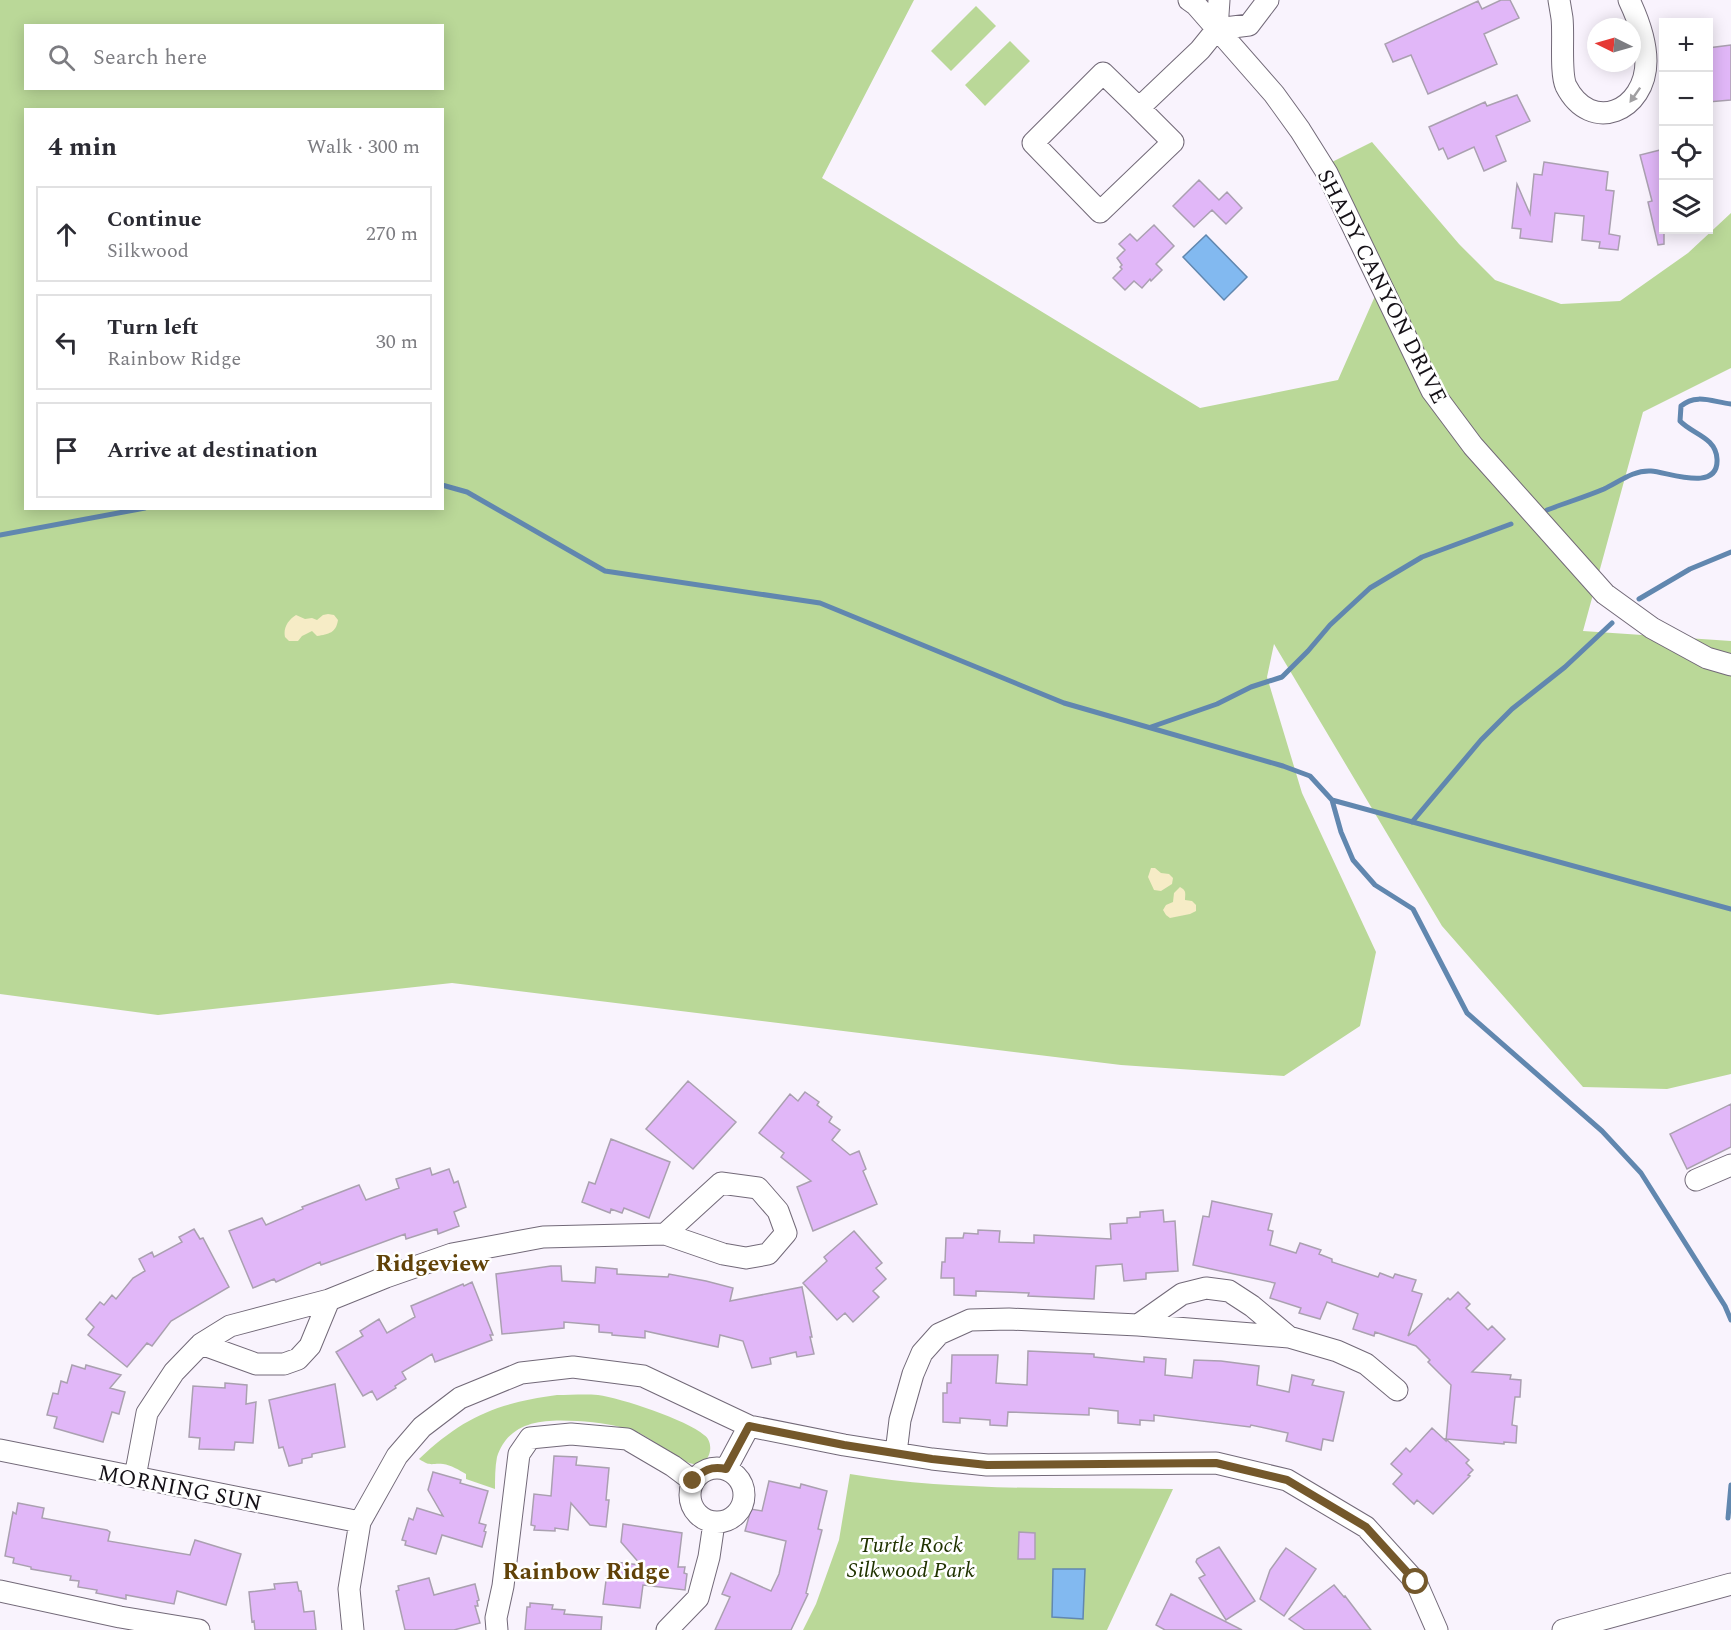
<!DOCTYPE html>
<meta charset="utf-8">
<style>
:root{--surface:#fff;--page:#f2f2f3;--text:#2b2b33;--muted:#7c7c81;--line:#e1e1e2}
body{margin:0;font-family:Spectral,serif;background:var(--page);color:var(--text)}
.controls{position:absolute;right:18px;top:18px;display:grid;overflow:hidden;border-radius:0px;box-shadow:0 3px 15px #0003}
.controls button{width:54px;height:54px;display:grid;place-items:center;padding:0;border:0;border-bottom:2px solid var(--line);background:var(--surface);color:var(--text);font:30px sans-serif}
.compass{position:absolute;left:1587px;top:18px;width:54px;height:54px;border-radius:50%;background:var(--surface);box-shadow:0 3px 15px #0003;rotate:275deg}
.stop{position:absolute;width:18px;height:18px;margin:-14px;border:4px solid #74582b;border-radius:50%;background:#fff}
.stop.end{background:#74582b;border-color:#fff;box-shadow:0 2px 6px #0008}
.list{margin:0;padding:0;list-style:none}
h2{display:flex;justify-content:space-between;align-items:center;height:78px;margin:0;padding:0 24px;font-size:26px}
h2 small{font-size:20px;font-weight:400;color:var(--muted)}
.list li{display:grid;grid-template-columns:39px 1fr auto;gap:18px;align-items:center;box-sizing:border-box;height:96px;margin:0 12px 12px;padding:0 12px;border:2px solid var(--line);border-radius:0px}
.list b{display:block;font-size:22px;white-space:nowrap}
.list p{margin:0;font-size:20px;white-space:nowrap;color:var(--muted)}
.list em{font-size:20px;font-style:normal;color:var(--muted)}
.icon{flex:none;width:33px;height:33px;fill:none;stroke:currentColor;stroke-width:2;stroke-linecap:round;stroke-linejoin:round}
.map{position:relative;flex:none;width:1731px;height:1630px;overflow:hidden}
.search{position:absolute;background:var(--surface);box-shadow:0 3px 15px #0003;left:24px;top:24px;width:420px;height:66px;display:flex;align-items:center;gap:15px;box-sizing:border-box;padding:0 21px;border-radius:0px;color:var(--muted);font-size:22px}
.panel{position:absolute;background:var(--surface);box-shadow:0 3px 15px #0003;left:24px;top:108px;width:420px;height:402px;border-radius:0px}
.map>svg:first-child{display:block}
.green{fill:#bad898;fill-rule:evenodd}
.sand{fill:#f6ecc6}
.water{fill:#82b9f0;stroke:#6187af;stroke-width:1.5}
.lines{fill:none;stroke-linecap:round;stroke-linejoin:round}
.stream{stroke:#6187af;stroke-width:5}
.building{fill:#e1b7f8;stroke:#aaa0b0;stroke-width:1.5}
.minor-casing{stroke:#726978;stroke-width:23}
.minor{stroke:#fff;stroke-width:21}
.oneway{fill:#a1a0a2}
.route{stroke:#74582b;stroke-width:8}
.labels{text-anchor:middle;stroke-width:5;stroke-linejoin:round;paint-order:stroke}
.street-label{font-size:22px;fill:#151117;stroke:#fff}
.park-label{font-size:22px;font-style:italic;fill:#203300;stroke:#fff}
.neighbourhood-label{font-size:24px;font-weight:bold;fill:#614208;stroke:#fff}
</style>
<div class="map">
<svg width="1731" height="1630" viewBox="0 0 1731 1630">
<rect width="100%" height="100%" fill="#f9f3fd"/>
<path class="green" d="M0,0h914l-92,178 378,230 138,-28 41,-93 -55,-121 48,-24 87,102 36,36 66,24 59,-3 68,-48 43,-40v155l-88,44 -60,219 148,10v433l-64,15 -84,-2 -141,-161 -168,-282 -7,33 35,116 74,159 -16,74 -76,50 -163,-11 -669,-82 -294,32 -158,-21zM26,26h416v62h-416zM26,110h416v398h-416z
M976,6l20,20 -45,45 -20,-20z
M1010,41l20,20 -45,45 -20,-21z
M557,1395c13,0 28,-1 41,0 23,3 89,25 106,40 5,3 7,10 6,16 -1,6 -5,12 -11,13 -13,4 -46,-25 -60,-31 -20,-8 -41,-11 -62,-12 -32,-2 -68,-1 -80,36 -2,10 -2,22 -2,32l-29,-10v-5c-7,-4 -15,-9 -23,-10 -12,-1 -12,3 -24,-5 44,-42 78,-56 138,-64z
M850,1474c106,18 215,13 323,15l-66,141h-304l13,-26 23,-64z"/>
<path class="sand" d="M328,614l6,1 4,5c-2,13 -9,14 -21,16l-5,-5 -10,5 -4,5h-9l-4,-4c-2,-9 3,-17 11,-22l9,4 7,-1 5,2 6,-5z
M1151,868h4l6,5 8,1 4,4 -1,6 -11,7 -7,-1 -6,-13z
M1180,887c7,4 5,6 5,13l7,1 4,4v6l-6,3 -20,4 -4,-3 -3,-5 3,-5 7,-3 1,-9z"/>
<path class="water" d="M1206,235l41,42 -23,23 -41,-43z
M1053,1569h32l-2,50 -31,-2z"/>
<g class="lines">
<path class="stream" d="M442,485l25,7 138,79 215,32 244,100 219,63 27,10 22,24 9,32 12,28 22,25 38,24 54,104 135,118 39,42 84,133 6,14
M1547,510c18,-7 38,-13 57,-21 15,-7 29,-19 47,-18 17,1 68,22 66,-12 -1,-22 -25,-25 -37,-38l1,-15c15,-13 32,-4 50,-2
M0,535l145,-27
M1639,599l51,-30 41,-17
M1151,727l66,-23 34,-17 31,-10 26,-26 22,-26 40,-37 52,-31 89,-33
M1332,800l399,109
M1412,822l69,-82 31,-31 53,-42 47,-44
M1728,1518l3,-33"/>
</g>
<path class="building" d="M1501,0h9l9,18 -35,16 13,30 -69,30 -17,-39 -18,7 -8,-18 93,-43 4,8z
M1731,45v55l-23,2v-54z
M1517,95l13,26 -34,15 10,25 -22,10 -10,-24 -26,12 -5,-11 -4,2 -10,-23 56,-25 2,4z
M1664,149v95l-6,1 -10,-43 4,-1 -12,-46z
M1544,162l64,10 -2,18 8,1 -5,43 11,2 -2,14 -19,-2 1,-6 -18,-2 2,-24 -29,-3 -3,29 -32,-4 1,-9 -9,-1 5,-44 13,30 4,-40 8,1z
M1199,180l20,20 8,-8 15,16 -16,16 -14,-14 -18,17 -21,-21z
M1154,225l20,21 -18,18 6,6 -11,11 -1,-2 -8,9 -8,-7 -9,9 -12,-12 9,-9 -2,-2 2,-2 -5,-7 8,-8 -6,-6 11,-10 7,7z
M688,1081l48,41 -43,47 -47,-40z
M805,1092l14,10 -2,3 15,12 -3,5 11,8 -8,10 18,15 9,-4 7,18 -3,2 14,33 -64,27 -16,-44 14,-6 -30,-24 3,-4 -25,-20 31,-39 8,7z
M1731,1104v43l-44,22 -17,-35z
M611,1139l59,23 -21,56 -25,-10 -2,5 -11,-4 -1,4 -28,-11 7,-20 6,2z
M430,1168l2,7 17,-6 5,14 4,-2 8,26 -12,5 5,14 -21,8 -1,-5 -31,10 -1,-5 -84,31 -1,-3 -44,20 -2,-3 -21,9 -24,-57 33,-13 4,7 37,-16 -1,-2 57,-22 7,15 33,-12 -3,-9z
M1212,1201l60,13 -4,16 5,1 -3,14 26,8 4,-10 21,7 -2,4 13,5v3l46,15 2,-4 13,5 2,-4 21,6 -4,11 10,3 -14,42 40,-38 2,2 8,-8 12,12 -4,4 22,22 4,-4 13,13 -33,33 39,3 -1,4 11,1 -1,17h-5l-3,28 5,1 -1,17 -12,-1v2l-58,-5 23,21 -3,3 7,7 -5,5 2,1 -37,38 -16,-14 -3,4 -21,-20 9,-10 -11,-10 15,-16 4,4 22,-24 14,13 5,-56 -23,-23 2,-2 -14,-14 -41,-14 -1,4 -21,-7 5,-15 -2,-1 -29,-11 -7,17 -21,-6 2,-5 -31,-10 5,-15 -82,-18 10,-49 6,1z
M1163,1210l1,12 11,-1 3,50 -32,2v6l-22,2 -2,-17 -26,2 -2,33 -66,-3 1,-3 -53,-2v5l-22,-1v-17h-13l1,-16h3l1,-24h17l1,-5 14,1v-4l22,1 -1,11 35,1v-8l77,4 -1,-15 17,-1v-5l13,-1v-5z
M194,1229l6,10 3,-1 26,49 -58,34 -19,25 -5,-3 -20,24 -39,-32 6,-8 -8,-8 14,-17 4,3 8,-10 4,4 17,-21 12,-7 -6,-12 13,-7 2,5 28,-15 -3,-5z
M854,1231l28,32 -6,5 10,11 -13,12 6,6 -26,25 -8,-9 -8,7 -34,-37 24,-22 -3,-4z
M551,1266h10l1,15 33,2 1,-16 21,2v5l51,3 1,-3 37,7 27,7 -3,13 72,-14 10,50h-2l4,17 -17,3 -1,-5 -26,6 1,6 -19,4 -9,-27 -23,-6 -2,12 -73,-16v7l-33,-3v-2l-13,-1v-7l-35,-3v6l-62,6 -6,-60z
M472,1282l21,53h-3l2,5 -57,22 -3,-8 -30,18 4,7 -11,7 1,2 -19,12 -5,-9 -9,5 -27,-44 27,-16 -3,-5 19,-12 8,14 28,-16 -4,-11 52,-22 1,2z
M1028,1351l66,3v3l50,5v-5l22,2 -1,16 27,3 2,-18 27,1 38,5 -2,19 32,7 3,-17 22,5 -2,5 32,7 -11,49 -10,-2 -2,11 -35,-9 2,-8 -37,-8 -1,2 -96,-12v6l-14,-1v5l-22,-2v-12l-29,-3v7l-81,-3 -1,14 -17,-1v-5l-30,-2v5l-17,-1v-29h4v-10h4l1,-28h46l-2,28 31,2z
M72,1365l13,4 1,-4 35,10 -11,13 15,4 -6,22 -7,-2 -9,30 -49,-14 3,-11 -10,-2 6,-22 5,1 3,-13 6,2z
M225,1383l22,2 -1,19 10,-2 -3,41 -18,-1 -1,8 -35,-1 1,-11 -11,-1 4,-51 32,2z
M335,1384l10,63 -33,7v3l-10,2v4l-13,3 -6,-19 -4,1 -10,-48z
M554,1456l23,1 -1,8 33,3 -3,32h3l-3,27 -16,-2 -19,-22 -3,27 -13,-2v3l-21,-1 1,-4 -4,-1 3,-31 17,2z
M433,1472l28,8 -1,3 28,8 -9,32 7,2 -2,6 2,1 -4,15 -40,-12 -6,19 -31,-9 1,-4 -4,-1 7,-22 4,2 4,-12 26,8 -15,-26z
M769,1481l31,7 1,-4 26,7 -9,38 4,1 -16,63 2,1 -17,36h-76l15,-33 -8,-3 9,-21 40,18 8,-17 7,-33 -41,-10 6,-22 11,2z
M18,1503l26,5 -2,10 65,12 3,2 -2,9 82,14 5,-15 46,14 -15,51 -49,-14 -3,13 -48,-9v4l-30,-6 1,-3 -19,-3 1,-6 -9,-1 1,-4 -40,-7v-2l-18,-4 1,-5 -9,-2 8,-44 3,2z
M623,1524l59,9 -4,34h7l-1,6 3,1 -2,16 -42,-5 -3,23 -37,-4 4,-31 5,1 3,-12 26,3 -20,-23z
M1019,1532l16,1v26h-17z
M1219,1547l36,54 -29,19 -27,-42 6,-3 -9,-13 1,-3z
M1286,1548l30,21 -32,47 -24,-17 10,-29z
M429,1578l5,17 41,-11 4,16 -2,1 1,5h-3l5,17 -26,7h-49l-9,-39 3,-1 -1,-4z
M297,1582l2,9h2l3,21 10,-1 2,19h-61l-1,-9 -2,1 -3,-30 26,-3 -1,-5z
M1334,1585l10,12 1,-1 26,34h-66l-16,-11z
M1171,1594l71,36h-77l-9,-5z
M530,1603l23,2 -1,4 13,1 -1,4 38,3 -1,13h-76l2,-23h3z"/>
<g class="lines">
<g class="minor-casing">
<path id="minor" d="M1189,0l7,5 78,89 26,36 27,43 105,218 41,55 132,148 47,34 55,30 24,7
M1559,0c1,6 2,12 3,18 2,17 -2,55 4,68 25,49 80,25 80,-25 0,-21 -8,-42 -17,-61
M1217,29l32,-4 19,-25
M1217,29l2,-29
M1139,108l34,34 -73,70 -67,-69 70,-70 36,35 61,-58 17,-21
M1696,1180l35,-15
M1138,1325l44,-31 24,-6 23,3 23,15 37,31
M201,1344l55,20h28l14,-5 12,-13 19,-46
M0,1450l360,72
M896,1453l4,-33 13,-46 9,-21 17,-19 31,-14 39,-1 129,6 151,12 48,14 29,13 31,26
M690 1495a27 27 0 1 1 54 0a27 27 0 1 1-54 0Z
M726,1469l23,-43
M135,1477l12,-64 27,-41 27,-28 29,-18 99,-26 57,-23 66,-23 91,-17 122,-3 58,20 23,4 22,-4 18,-21 -8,-22 -20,-23 -37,-5 -56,51
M0,1591l120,26 79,13
M353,1630l-4,-41 11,-67 37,-66 25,-29 38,-29 61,-25 52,-6 70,9 106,50 95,19 88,14 55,6 229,-2 71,17 79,47 50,55 21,48
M497,1630l-1,-12 7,-32 16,-132 11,-16 41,-4 56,5 46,27 20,15
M667,1630l31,-32 11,-41 5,-34
M1563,1630l168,-46"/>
</g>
<use href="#minor" class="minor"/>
</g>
<defs><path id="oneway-solid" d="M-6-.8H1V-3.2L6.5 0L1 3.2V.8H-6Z" transform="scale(1.5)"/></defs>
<use class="oneway" href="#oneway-solid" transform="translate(1635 95) rotate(125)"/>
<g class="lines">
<path class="route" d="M693,1481c10,-11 18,-15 33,-12l23,-43 95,19 88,14 55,6 229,-2 71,17 79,47 50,55"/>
</g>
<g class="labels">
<g class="street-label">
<text transform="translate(1383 286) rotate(63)" y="8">SHADY CANYON DRIVE</text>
<text transform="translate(180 1487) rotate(11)" y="8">MORNING SUN</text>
</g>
<g class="park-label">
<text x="911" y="1552">Turtle Rock<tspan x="911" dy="25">Silkwood Park</tspan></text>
</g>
<g class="neighbourhood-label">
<text x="432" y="1271">Ridgeview</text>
<text x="586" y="1579">Rainbow Ridge</text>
</g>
</g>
</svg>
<div class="controls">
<button>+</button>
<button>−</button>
<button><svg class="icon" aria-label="locate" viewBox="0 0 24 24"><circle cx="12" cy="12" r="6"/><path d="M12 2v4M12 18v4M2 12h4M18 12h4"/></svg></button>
<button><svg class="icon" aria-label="layers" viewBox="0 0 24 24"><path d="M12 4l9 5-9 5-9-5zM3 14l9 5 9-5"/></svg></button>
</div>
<svg class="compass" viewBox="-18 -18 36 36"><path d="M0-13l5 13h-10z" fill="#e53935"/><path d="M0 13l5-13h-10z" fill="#7c7c81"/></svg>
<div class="stop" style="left:1416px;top:1582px"></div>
<div class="stop end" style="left:693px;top:1481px"></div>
<div class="search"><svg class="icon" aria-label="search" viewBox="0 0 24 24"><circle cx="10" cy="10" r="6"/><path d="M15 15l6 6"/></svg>Search here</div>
<section class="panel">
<h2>4 min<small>Walk · 300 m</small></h2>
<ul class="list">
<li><svg class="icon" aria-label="ahead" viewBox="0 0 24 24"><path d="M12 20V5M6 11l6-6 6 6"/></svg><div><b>Continue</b><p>Silkwood</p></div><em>270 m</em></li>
<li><svg class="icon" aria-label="left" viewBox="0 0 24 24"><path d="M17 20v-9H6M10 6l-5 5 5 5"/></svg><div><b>Turn left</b><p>Rainbow Ridge</p></div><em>30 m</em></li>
<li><svg class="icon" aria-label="arrive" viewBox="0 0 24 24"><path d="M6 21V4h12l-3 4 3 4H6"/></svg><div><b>Arrive at destination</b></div></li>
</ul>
</section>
</div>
